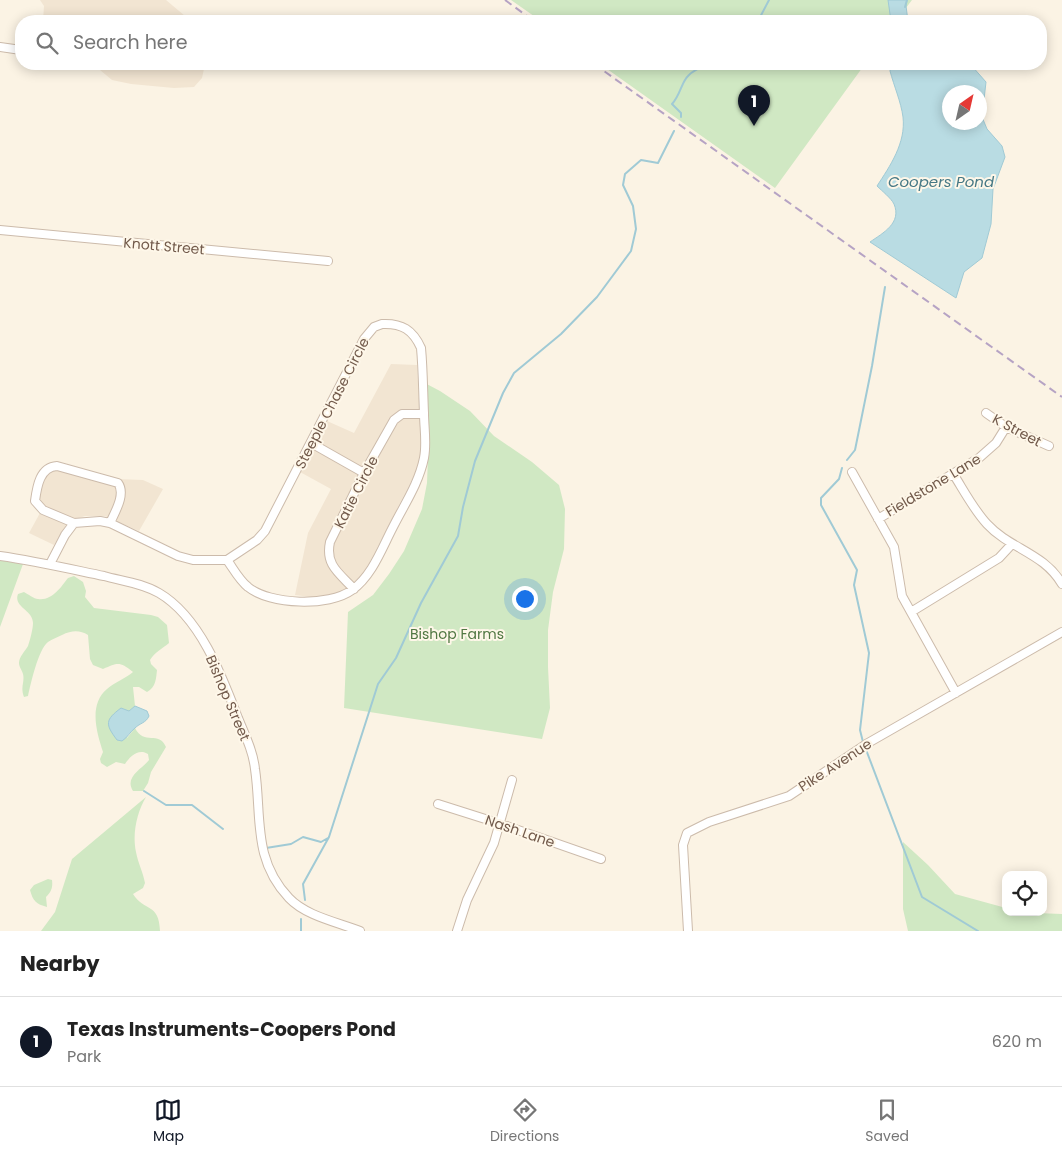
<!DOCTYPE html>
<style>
:root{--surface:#fff;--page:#f2f2f2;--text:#222;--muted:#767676;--line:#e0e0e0;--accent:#111827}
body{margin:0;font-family:Poppins,sans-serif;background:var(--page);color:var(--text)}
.controls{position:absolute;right:15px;bottom:15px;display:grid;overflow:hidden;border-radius:10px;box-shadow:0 2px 12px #0003}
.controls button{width:45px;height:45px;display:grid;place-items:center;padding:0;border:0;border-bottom:1px solid var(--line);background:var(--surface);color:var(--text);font:25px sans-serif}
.compass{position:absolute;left:942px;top:85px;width:45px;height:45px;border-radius:50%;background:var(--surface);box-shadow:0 2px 12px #0003;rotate:34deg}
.you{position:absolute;left:524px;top:598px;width:18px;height:18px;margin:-12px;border:4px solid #fff;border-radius:50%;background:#1a73e8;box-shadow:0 0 0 8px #1a73e833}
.badge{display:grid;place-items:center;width:32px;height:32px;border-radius:50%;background:var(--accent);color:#fff;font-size:16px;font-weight:700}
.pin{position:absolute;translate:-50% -41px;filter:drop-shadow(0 1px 2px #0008)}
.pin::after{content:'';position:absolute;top:26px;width:18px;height:15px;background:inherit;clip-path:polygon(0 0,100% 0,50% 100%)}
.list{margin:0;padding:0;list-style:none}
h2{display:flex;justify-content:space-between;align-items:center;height:65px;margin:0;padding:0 20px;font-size:21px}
h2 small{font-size:16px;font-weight:400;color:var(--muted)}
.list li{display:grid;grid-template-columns:32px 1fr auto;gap:15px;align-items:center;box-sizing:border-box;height:90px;padding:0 20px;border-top:1px solid var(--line)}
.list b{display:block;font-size:19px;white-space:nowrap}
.list p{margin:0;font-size:16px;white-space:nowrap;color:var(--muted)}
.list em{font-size:16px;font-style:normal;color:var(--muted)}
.icon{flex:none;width:28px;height:28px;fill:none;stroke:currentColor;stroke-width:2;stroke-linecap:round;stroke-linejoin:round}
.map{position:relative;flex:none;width:1062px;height:931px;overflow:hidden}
.search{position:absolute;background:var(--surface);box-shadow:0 2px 12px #0003;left:15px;right:15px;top:15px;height:55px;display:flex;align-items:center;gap:12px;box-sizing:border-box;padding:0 18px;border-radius:20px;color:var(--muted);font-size:19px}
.sheet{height:155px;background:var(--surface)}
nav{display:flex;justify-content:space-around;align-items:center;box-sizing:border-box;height:70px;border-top:1px solid var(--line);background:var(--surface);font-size:14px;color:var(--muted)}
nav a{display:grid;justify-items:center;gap:2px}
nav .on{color:var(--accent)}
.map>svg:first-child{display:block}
.residential{fill:#f2e5d2}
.green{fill:#d0e8c3}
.water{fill:#b9dce3;stroke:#a0cad5;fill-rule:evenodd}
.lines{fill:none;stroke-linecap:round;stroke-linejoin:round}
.stream{stroke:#a0cad5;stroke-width:2}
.minor-casing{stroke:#ccbbab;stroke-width:10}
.minor{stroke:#fff;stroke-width:8}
.rail{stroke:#b6a3c4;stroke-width:2;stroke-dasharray:8 5;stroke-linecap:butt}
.labels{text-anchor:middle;stroke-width:4;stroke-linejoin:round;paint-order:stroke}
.street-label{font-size:14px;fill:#725a4b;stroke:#fef7e9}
.park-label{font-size:14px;fill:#517843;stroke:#fef7e9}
.water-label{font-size:15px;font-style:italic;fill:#467885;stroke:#fef7e9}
</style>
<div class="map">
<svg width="1062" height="931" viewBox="0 0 1062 931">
<rect width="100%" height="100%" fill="#fbf3e4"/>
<path class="residential" d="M40,0h126l25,21h-148l1,-15z
M75,64h130l-3,14 -8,9 -20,1 -43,-4 -19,-4 -12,-10z
M391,364l26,1 4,68v22l-6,19 -50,97 -7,9 -13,10 -16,6 -12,2 -22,-3 13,-62 23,-44 -31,-17 27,-51 27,12z
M49,463h10l57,16 27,1 20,9 -24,42 -34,-15h-20l-9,3 -10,6 -12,20 -25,-12 11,-20 -7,-9 -1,-10 9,-23z"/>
<path class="green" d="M511,0h401l-16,21h-355z
M600,64h265l-90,124z
M421,381l19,10 30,20 24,25 38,26 27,23 6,24 -1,40 -11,43 -5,38v37l2,41 -8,31 -198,-31 4,-96 25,-17 16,-21 15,-23 18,-42 5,-26 2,-52z
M0,560l23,4 -23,63z
M74,576l9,6 3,9 -1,6 9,11 57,7 7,2 9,8 2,18c-6,5 -15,10 -19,17l1,4 6,6c-1,9 -1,17 -10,22l-8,-5h-6l2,19 -6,5 -2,27 8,-10c9,18 24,2 31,19l-15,25 -3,11 -5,8h-10c-9,-14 9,-22 16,-31l-1,-6c-9,-6 -18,2 -23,10l-9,-2 -9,5 -6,-4 -1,-4 3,-7c-6,-19 -15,-47 4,-63 8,-7 19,-11 26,-17 -14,-11 -15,-9 -30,-3l-10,-4 -3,-6 -2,-24c-8,-5 -16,-5 -26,0 -4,2 -10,4 -14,7 -10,8 -17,41 -20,54l-4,1c-4,-10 1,-15 -1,-23 -1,-4 -4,-7 -4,-11 0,-6 6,-12 9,-17 2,-6 5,-17 5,-23 0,-13 -20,-16 -15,-29l6,-2c4,2 10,7 14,7 14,2 23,-12 30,-21z
M146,797c-9,15 -14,37 -10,55 2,11 7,20 9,31l-2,5 -10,6c11,18 26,8 27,37h-119l14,-19 17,-53z
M903,842l25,23 27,29 51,14v4l56,2v17h-154l-5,-22z
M48,879l4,1c1,8 -1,12 -6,17l1,10c-11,-3 -14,-6 -17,-17l4,-5z"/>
<path class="water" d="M888,0h19l-1,6 2,15h-17z
M891,64h74l6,1 15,17 -4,35 5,12 15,17 3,11 -12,32 -2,35 -9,34 -18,14 -8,26 -86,-56c13,-9 32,-19 24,-38 -3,-6 -12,-13 -17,-18 13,-20 29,-43 26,-69 -2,-15 -9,-31 -13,-46zM980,92v30h-30v-30z
M135,706l12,5 2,5c-3,7 -9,7 -14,12 -5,4 -7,9 -13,13l-5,-1c-12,-16 -12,-20 4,-32l8,3z"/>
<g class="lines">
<path class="stream" d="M905,7l2,-7
M758,21l11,-21
M681,117v-4l-9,-9c9,-10 9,-22 17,-29 5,-5 13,-8 19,-11
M847,460l8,-10 17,-84 13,-79
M842,468l-3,11 -18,19v7l36,65 -3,15 15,68 -9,77 3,12
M865,747l57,150 56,34
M144,791l22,14h26l31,24
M266,848l25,-4 12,-7 18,5 7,-4
M305,900l-2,-16 26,-47 49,-153 18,-26 25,-55 37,-67 5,-29 12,-46 28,-68 11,-20 47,-39 36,-37 34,-46 5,-22 -3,-23 -10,-21 2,-11 16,-14 17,3 16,-32
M301,919v12"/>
<g class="minor-casing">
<path id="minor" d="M0,47l21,3
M0,230l328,31
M382,324c20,-1 31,6 39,24 2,21 2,43 3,65 0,15 3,30 0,45 -5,25 -20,47 -31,69 -11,21 -21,49 -41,63 -23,17 -82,15 -104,-3 -9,-7 -15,-19 -21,-27l30,-20 8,-9 99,-192 10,-12z
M986,413l20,14 43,19
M311,443l53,30
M852,472l42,75 8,49 54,97
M954,475c10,16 20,35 33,49 23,25 57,29 75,60
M878,519l101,-61 17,-15 10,-16
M74,523l-31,-13 -8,-9c2,-15 5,-34 22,-35l61,17c8,11 -3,29 -8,40
M0,556c35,5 70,13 104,20 18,5 38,7 55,17 41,24 63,83 79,125 7,17 15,33 17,51 7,47 -3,90 34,129 17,18 48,24 71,33
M50,564l15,-29 9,-12 26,-2 10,2 68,33 15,4h34
M354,589c-15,-16 -29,-24 -24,-47l34,-69 30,-53 8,-6h22
M911,612l88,-54 13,-14
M438,804l63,20 100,35
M457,931l10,-31 27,-57 18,-63
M688,931l-5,-86 4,-12 22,-11 80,-26 79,-53 194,-111"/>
</g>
<use href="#minor" class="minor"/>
<path class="rail" d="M505,0l29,21
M594,64l468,333"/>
</g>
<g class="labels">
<g class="street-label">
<text transform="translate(164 246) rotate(5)" y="5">Knott Street</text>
<text transform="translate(332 403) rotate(-63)" y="5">Steeple Chase Circle</text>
<text transform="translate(1017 430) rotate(28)" y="5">K Street</text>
<text transform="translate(933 485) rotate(-31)" y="5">Fieldstone Lane</text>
<text transform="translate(356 492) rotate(-63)" y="5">Katie Circle</text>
<text transform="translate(228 698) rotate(67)" y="5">Bishop Street</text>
<text transform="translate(835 765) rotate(-33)" y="5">Pike Avenue</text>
<text transform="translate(520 831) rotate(19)" y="5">Nash Lane</text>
</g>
<g class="park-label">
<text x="457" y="639">Bishop Farms</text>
</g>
<g class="water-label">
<text x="941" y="187">Coopers Pond</text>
</g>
</g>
</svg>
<div class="controls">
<button><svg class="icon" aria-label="locate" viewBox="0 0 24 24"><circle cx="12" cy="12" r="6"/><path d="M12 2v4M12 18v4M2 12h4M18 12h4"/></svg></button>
</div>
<svg class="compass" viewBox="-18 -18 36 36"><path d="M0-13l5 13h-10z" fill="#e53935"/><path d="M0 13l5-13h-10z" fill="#767676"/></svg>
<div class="you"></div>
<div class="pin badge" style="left:754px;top:126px">1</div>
<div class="search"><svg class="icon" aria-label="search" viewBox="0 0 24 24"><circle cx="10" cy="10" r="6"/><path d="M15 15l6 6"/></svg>Search here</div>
</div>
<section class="sheet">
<h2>Nearby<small></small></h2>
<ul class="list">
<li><span class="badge">1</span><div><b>Texas Instruments-Coopers Pond</b><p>Park</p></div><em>620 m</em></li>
</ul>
</section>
<nav>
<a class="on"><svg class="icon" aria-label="map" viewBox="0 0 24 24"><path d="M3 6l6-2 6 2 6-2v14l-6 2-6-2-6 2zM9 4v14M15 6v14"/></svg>Map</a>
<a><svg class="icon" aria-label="directions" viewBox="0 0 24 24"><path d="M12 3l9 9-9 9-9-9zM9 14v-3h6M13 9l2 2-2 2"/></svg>Directions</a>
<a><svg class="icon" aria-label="saved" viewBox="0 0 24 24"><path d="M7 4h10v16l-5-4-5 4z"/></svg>Saved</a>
</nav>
